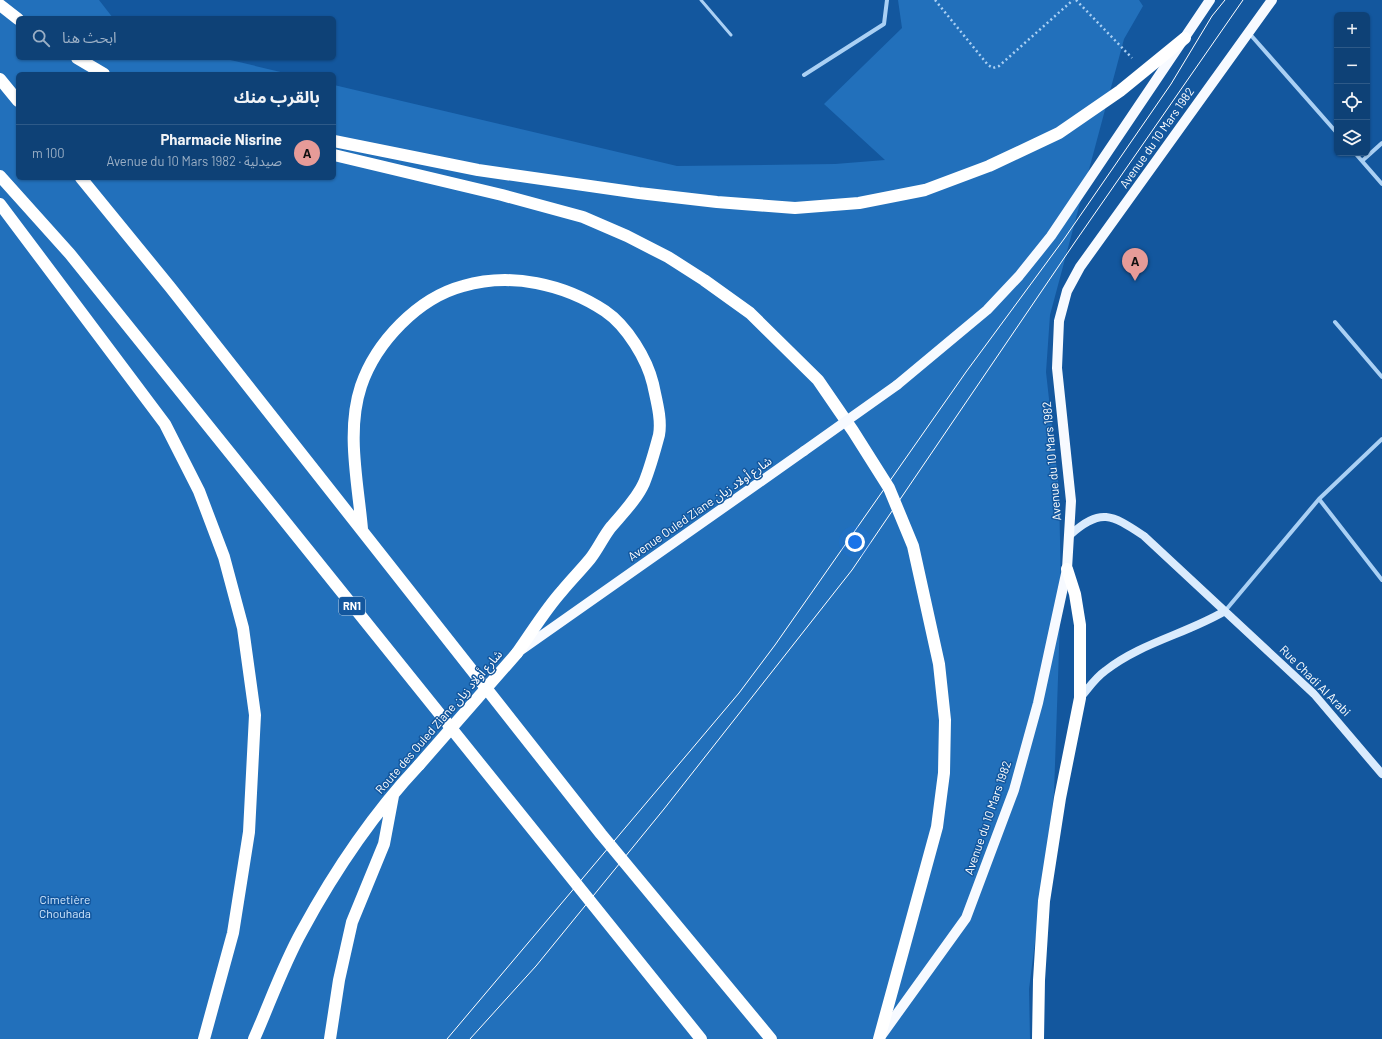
<!DOCTYPE html>
<html lang="ar">
<meta charset="utf-8">
<style>
:root{--surface:#0e4176;--page:#17487b;--text:#f1f3f6;--muted:#9bafc5;--line:#2e5a88;--accent:#e69b98}
body{margin:0;font-family:Barlow,"Noto Sans Arabic",sans-serif;background:var(--page);color:var(--text);direction:rtl}
.controls{position:absolute;right:12px;top:12px;display:grid;overflow:hidden;border-radius:6px;box-shadow:0 1px 3px #0004}
.controls button{width:36px;height:36px;display:grid;place-items:center;padding:0;border:0;border-bottom:1px solid var(--line);background:var(--surface);color:var(--text);font:20px sans-serif}
.you{position:absolute;left:855px;top:542px;width:14px;height:14px;margin:-10px;border:3px solid #fff;border-radius:50%;background:#1a73e8;box-shadow:0 0 0 6px #1a73e833}
.badge{display:grid;place-items:center;width:26px;height:26px;border-radius:50%;background:var(--accent);color:#111;font-size:13px;font-weight:700}
.pin{position:absolute;translate:-50% -33px;filter:drop-shadow(0 1px 2px #0008)}
.pin::after{content:'';position:absolute;top:21px;width:14px;height:12px;background:inherit;clip-path:polygon(0 0,100% 0,50% 100%)}
.list{margin:0;padding:0;list-style:none}
h2{display:flex;justify-content:space-between;align-items:center;height:52px;margin:0;padding:0 16px;font-size:17px}
h2 small{font-size:13px;font-weight:400;color:var(--muted)}
.list li{display:grid;grid-template-columns:26px 1fr auto;gap:12px;align-items:center;box-sizing:border-box;height:56px;padding:0 16px;border-top:1px solid var(--line)}
.list b{display:block;font-size:15px;white-space:nowrap}
.list p{margin:0;font-size:13px;white-space:nowrap;color:var(--muted)}
.list em{font-size:13px;font-style:normal;color:var(--muted)}
.icon{flex:none;width:22px;height:22px;fill:none;stroke:currentColor;stroke-width:2;stroke-linecap:round;stroke-linejoin:round}
.map{position:relative;flex:none;width:1382px;height:1039px;overflow:hidden;direction:ltr}
.search{position:absolute;background:var(--surface);box-shadow:0 1px 3px #0004;left:16px;top:16px;width:320px;height:44px;display:flex;align-items:center;gap:10px;box-sizing:border-box;padding:0 14px;border-radius:6px;color:var(--muted);font-size:15px}
.panel{position:absolute;background:var(--surface);box-shadow:0 1px 3px #0004;left:16px;top:72px;width:320px;height:108px;border-radius:6px;direction:rtl}
.map>svg:first-child{display:block}
.green{fill:#2270bb}
.lines{fill:none;stroke-linecap:round;stroke-linejoin:round}
.path{stroke:#aad0f4;stroke-width:2.5;stroke-dasharray:2 3;stroke-linecap:butt}
.lane{stroke:#aad0f4;stroke-width:3}
.street{stroke:#aad0f4;stroke-width:4}
.secondary{stroke:#daebfd;stroke-width:8}
.primary{stroke:#f7faff;stroke-width:10}
.highway{stroke:#fff;stroke-width:12}
.tram{stroke:#fff;stroke-width:1}
.primary-bridge{stroke:#f7faff;stroke-width:10}
.highway-bridge{stroke:#fff;stroke-width:12}
.labels{text-anchor:middle;stroke-width:3;stroke-linejoin:round;paint-order:stroke}
.shield{fill:#13579e;stroke:#b8cde2;stroke-width:1}
.shield-label{font-size:11px;font-weight:bold;fill:#fff}
.street-label{font-size:12px;fill:#fff;stroke:#13579e}
.park-label{font-size:12px;fill:#d2e8fe;stroke:#13579e}
</style>
<div class="map">
<svg width="1382" height="1039" viewBox="0 0 1382 1039">
<rect width="100%" height="100%" fill="#13579e"/>
<path class="green" d="M0,0h99l14,18h-95v40h204l67,16h-271v104h316v-93l343,81 158,-2 50,-4 -61,-56 78,-76 -4,-28h241l4,6 -19,33 -74,276 -4,57 13,117 2,103 -7,201 -25,196 1,50h-1030z"/>
<g class="lines">
<path class="path" d="M935,0l53,65 5,3 6,-2 74,-66
M1076,0l56,58"/>
<path class="lane" d="M701,0l30,35"/>
<path class="street" d="M1249,33l88,100
M804,75l80,-51 3,-24
M1355,153l27,31
M1362,161l20,-18
M1335,322l47,55
M1319,499l63,81
M1225,611l94,-112 63,-60"/>
<path class="secondary" d="M1070,535c31,-28 42,-20 74,1l170,158 68,80
M1080,698c8,-9 15,-20 25,-27 35,-28 81,-37 120,-60"/>
<path class="primary" d="M897,385l90,-75 32,-34 32,-40 159,-236
M521,650l283,-199
M881,1036l85,-118 48,-128 24,-87 29,-134 4,-68 -14,-133 2,-47 8,-30 13,-24 192,-267"/>
<path class="highway" d="M0,5l18,14
M77,58l27,16
M0,79l18,22
M334,141l144,29 161,23 78,9 78,6 64,-5 66,-13 64,-24 70,-33 61,-42 65,-53
M334,155l168,40 81,22 44,19 41,21 36,23 46,33 68,67 35,51 36,57 24,58 26,118 6,56 -1,53 -7,54 -58,212
M0,176l70,78 631,785
M81,178l89,109 431,547 170,205
M0,204l165,220 34,67 25,66 19,71 12,87 -6,117 -16,101 -29,106
M362,529c-4,-46 -16,-98 -1,-143 15,-44 57,-88 102,-100 48,-14 101,-2 142,25 22,15 42,48 48,73 3,15 9,35 6,51 -4,15 -9,33 -15,48 -7,16 -22,31 -33,44 -8,10 -13,22 -21,32 -9,11 -19,21 -28,32 -17,19 -30,41 -45,62
M254,1039c16,-36 29,-74 48,-108 32,-59 71,-117 117,-166
M330,1039l9,-59 13,-58 32,-78 9,-48
M1038,1039l1,-59 5,-79 16,-103 20,-100v-73l-5,-31 -8,-25"/>
<path class="tram" d="M447,1039l292,-346 36,-48 191,-273 98,-133 107,-155 41,-68 13,-16
M470,1039l66,-73 128,-157 188,-239 223,-328 168,-242"/>
<path class="primary-bridge" d="M804,451l93,-66"/>
<path class="highway-bridge" d="M419,765l98,-112"/>
</g>
<g class="labels">
<rect class="shield" x="339" y="597" width="26" height="18" rx="3"/>
<g class="shield-label">
<text x="352" y="610">RN1</text>
</g>
<g class="street-label">
<text transform="translate(1157 138) rotate(-55)" y="4">Avenue du 10 Mars 1982</text>
<text transform="translate(1052 461) rotate(-95)" y="4">Avenue du 10 Mars 1982</text>
<text transform="translate(700 509) rotate(-35)" y="4">Avenue Ouled Ziane شارع أولاد زيان</text>
<text transform="translate(1315 681) rotate(45)" y="4">Rue Chadi Al Arabi</text>
<text transform="translate(439 722) rotate(-49)" y="4">Route des Ouled Ziane شارع أولاد زيان</text>
<text transform="translate(988 818) rotate(-71)" y="4">Avenue du 10 Mars 1982</text>
</g>
<g class="park-label">
<text x="65" y="904">Cimetière<tspan x="65" dy="14">Chouhada</tspan></text>
</g>
</g>
</svg>
<div class="controls">
<button>+</button>
<button>−</button>
<button><svg class="icon" aria-label="locate" viewBox="0 0 24 24"><circle cx="12" cy="12" r="6"/><path d="M12 2v4M12 18v4M2 12h4M18 12h4"/></svg></button>
<button><svg class="icon" aria-label="layers" viewBox="0 0 24 24"><path d="M12 4l9 5-9 5-9-5zM3 14l9 5 9-5"/></svg></button>
</div>
<div class="you"></div>
<div class="pin badge" style="left:1135px;top:281px">A</div>
<div class="search"><svg class="icon" aria-label="search" viewBox="0 0 24 24"><circle cx="10" cy="10" r="6"/><path d="M15 15l6 6"/></svg>ابحث هنا</div>
<section class="panel">
<h2>بالقرب منك<small></small></h2>
<ul class="list">
<li><span class="badge">A</span><div><b>Pharmacie Nisrine</b><p>صيدلية · Avenue du 10 Mars 1982</p></div><em>100 m</em></li>
</ul>
</section>
</div>
